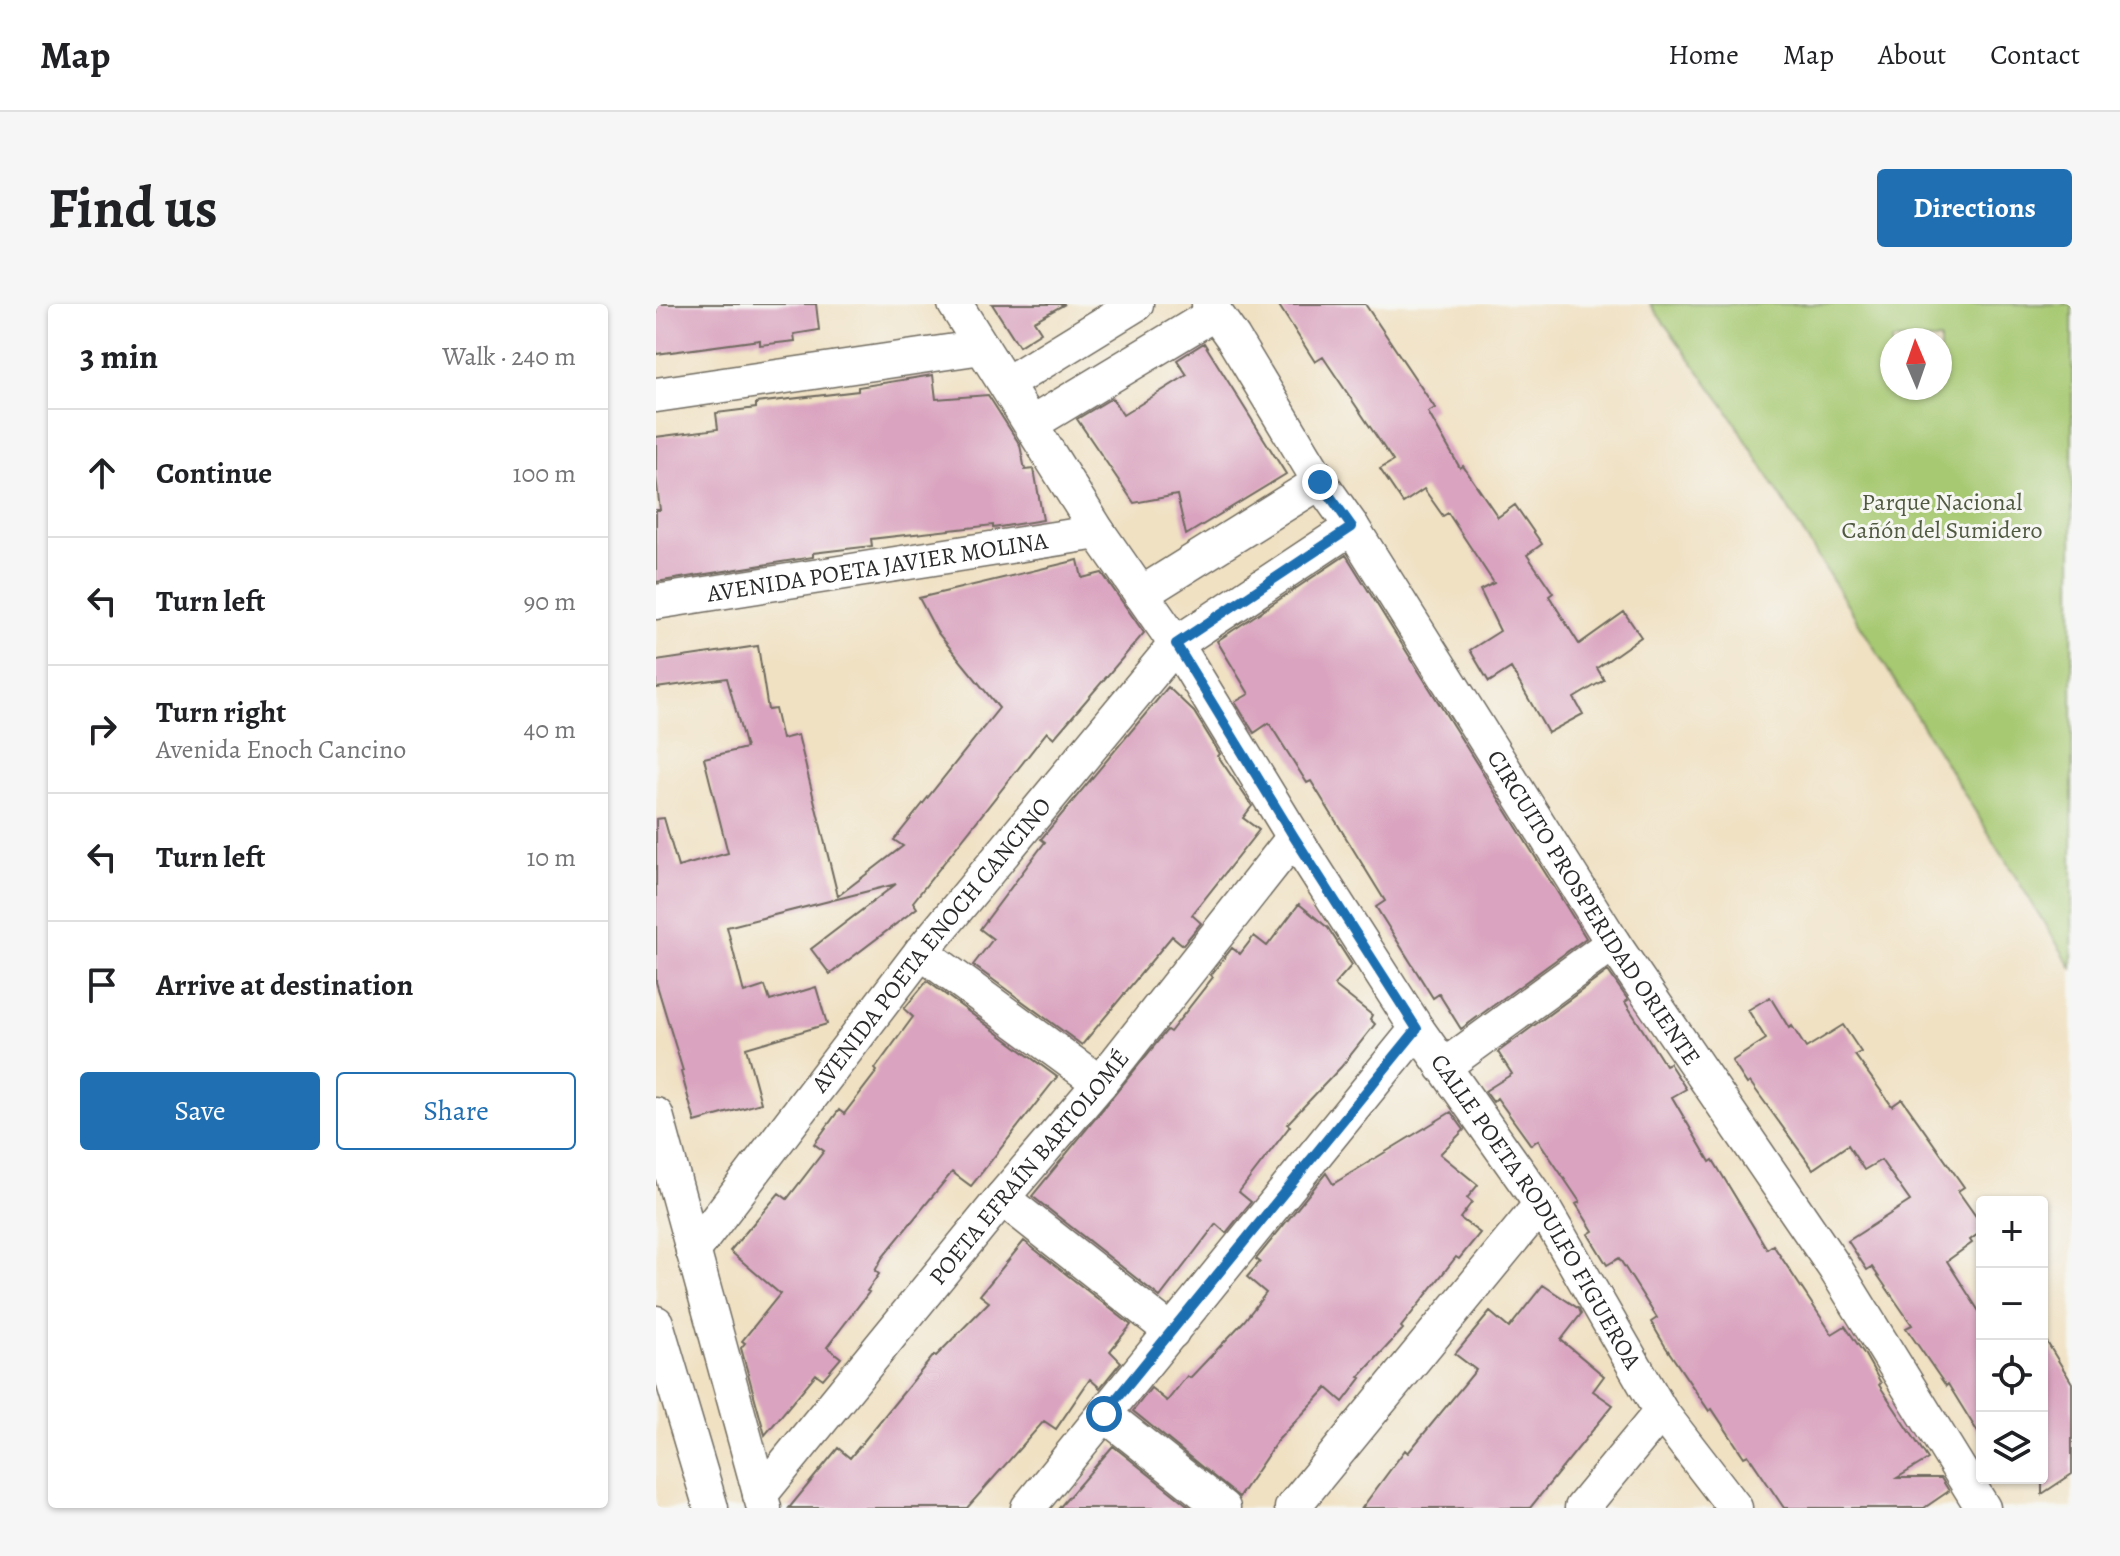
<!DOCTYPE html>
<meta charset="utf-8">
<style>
:root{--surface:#fff;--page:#f6f6f6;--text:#202124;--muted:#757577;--line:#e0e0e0;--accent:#1f6fb2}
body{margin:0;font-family:Alegreya,serif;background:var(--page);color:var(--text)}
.controls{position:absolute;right:24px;bottom:24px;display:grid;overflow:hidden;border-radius:8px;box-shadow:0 2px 6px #0004}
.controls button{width:72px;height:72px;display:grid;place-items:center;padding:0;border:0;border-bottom:2px solid var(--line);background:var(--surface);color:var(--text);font:40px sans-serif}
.compass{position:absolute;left:1224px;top:24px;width:72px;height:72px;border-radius:50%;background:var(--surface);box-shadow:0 2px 6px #0004;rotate:358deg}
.stop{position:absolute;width:24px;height:24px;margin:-18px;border:6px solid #1f6fb2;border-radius:50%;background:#fff}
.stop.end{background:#1f6fb2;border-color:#fff;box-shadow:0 2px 8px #0008}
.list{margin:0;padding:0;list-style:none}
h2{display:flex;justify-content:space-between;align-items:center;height:104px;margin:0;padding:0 32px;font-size:34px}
h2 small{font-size:26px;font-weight:400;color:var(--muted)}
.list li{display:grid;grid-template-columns:52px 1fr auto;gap:24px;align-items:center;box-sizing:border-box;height:128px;padding:0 32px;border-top:2px solid var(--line)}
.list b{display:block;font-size:30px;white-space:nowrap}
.list p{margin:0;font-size:26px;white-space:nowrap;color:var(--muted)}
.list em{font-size:26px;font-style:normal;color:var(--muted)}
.actions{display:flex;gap:16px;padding:24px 32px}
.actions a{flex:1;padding:18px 0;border:2px solid var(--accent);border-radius:8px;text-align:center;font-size:28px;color:var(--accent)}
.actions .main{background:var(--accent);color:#fff}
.icon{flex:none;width:44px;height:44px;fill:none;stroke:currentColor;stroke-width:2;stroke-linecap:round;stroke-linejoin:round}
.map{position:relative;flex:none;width:1416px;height:1204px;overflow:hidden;border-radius:8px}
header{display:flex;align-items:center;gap:48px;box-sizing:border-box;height:112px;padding:0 40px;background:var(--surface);border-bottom:2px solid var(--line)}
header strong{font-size:38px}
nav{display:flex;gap:44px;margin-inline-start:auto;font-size:28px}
.intro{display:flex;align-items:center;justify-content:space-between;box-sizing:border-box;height:192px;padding:0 48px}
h1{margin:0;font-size:56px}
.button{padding:20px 36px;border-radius:8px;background:var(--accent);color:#fff;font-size:28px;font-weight:700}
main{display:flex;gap:48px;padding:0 48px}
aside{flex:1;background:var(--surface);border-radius:8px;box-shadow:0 2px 6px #0004}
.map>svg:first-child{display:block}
.green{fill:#a7c972;stroke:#697a4e;stroke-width:2;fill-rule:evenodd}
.building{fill:#daa4c0}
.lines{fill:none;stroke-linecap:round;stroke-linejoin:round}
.minor-casing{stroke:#706b60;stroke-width:37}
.minor{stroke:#fff;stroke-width:34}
.route{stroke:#1f6fb2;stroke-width:10}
.labels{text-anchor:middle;stroke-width:6;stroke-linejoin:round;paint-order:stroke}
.park-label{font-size:24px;fill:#505a40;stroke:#f6f6f2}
.street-label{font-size:24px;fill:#2b2b2b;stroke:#f6f6f2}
</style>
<header>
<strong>Map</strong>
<nav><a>Home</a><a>Map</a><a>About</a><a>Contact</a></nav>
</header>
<div class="intro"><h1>Find us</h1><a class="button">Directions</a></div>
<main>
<aside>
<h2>3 min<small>Walk · 240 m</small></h2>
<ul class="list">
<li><svg class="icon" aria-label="ahead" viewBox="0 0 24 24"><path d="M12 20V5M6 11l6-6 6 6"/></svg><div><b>Continue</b></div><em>100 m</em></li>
<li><svg class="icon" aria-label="left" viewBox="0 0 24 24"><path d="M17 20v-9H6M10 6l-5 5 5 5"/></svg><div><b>Turn left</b></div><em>90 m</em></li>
<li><svg class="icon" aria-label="right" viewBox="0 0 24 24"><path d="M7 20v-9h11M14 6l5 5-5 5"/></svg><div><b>Turn right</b><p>Avenida Enoch Cancino</p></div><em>40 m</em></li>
<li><svg class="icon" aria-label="left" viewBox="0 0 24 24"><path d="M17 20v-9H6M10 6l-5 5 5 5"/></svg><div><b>Turn left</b></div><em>10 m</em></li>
<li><svg class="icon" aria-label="arrive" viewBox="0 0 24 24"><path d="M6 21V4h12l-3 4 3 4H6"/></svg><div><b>Arrive at destination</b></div></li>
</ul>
<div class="actions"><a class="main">Save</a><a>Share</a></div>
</aside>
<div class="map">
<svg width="1416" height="1204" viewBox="0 0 1416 1204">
<rect width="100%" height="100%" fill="#f6f6f2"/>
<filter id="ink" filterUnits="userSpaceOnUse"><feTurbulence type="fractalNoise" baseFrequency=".0125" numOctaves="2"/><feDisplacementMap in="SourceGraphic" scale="16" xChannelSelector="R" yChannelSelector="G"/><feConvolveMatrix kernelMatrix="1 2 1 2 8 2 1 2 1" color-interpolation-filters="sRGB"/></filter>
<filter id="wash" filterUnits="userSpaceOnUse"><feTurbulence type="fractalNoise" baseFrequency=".006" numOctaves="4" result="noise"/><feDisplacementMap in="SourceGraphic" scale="32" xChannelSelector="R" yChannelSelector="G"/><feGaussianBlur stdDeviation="1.8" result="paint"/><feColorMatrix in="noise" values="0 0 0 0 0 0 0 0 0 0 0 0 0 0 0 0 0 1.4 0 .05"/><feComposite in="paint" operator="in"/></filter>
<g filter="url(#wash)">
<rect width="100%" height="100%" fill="#f0e1c3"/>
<path class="green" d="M994,0h422v664l-346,-560zM1236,36h48v48h-48z"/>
<g id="blocks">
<path class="building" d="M0,0h160l3,26 -25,4 1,7 -35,4v-5l-104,14z
M336,0h73l-31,17 7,11 -22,14z
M622,0h87l70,104 -7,4 32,56 3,-2 35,51 17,-12 27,39 -15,11 26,38 -4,3 30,48 45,-32 17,25 -44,31 7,12 -30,18 9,16 -35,19 -37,-65 -22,14 -19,-32 30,-19 -20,-41 14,-7 -46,-70 -5,3 -19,-27 -21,14 -23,-34 13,-8 -70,-104 -8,5z
M548,39l82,131 -100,61 -9,-40 -43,8 -57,-84 35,-21 11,17 64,-40 -10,-15z
M277,71l3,24 52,-4 32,50 5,25 9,-1 9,51 -50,8v-3l-122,14 1,7 -59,7v4l-157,25v-72h4l-4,-33v-40l62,-8 -2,-16 40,-5v-5l102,-12v-4z
M690,251l240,383 -125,91 -22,-35 -6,4 -57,-91 9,-6 -74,-120 -4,2 -38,-60 -15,10 -19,-31 14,-8 -32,-53z
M422,256l4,18 20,-5 42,60 -90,105 -7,-6 -134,170 4,6 -87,66 -19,-25 85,-65 -169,43 17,66 21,-7 5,15 46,-14 11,37 -81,24 15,55 -66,19 -14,-50 2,-1 -27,-89v-163l8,-1 14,49 50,-14 -24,-95 42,-10 -19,-70 -71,10v-27l102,-15 10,64 7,-1 7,30 16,-4 40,161 65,-50 -9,-6 105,-132 -62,-76 -18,-34z
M512,383l26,25 26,42 -2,2 34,50 -9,12 16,12 -67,85 9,8 -18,22 -11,-9 -90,109 -109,-80 20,-26 -13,-10 65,-87 -4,-3z
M643,600l29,24 24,37 -18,20 38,30 -2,4 5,5 -34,43 -54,57 3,2 -51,66 12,10 -25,31 -10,-9 -56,73 -128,-101 135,-166 3,2 43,-55 -2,-2 21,-27 8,6 14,-18 13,10z
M952,667l20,29 -3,2 40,63 4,-2 17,26 -14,8 38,65 3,-2 54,89 6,-4 59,89 13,-8 20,29 16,28 -2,2 49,74 -31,19h44l8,13 -25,17h-140l-36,-53 -4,2 -32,-48 -3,2 -44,-65 -14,-24 6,-4 -38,-60 -12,7 -19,-31 5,-3 -17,-27 4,-2 -42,-62 -7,5 -34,-47 -4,4 -8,-11 27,-17 -14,-22z
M271,677l130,96 -86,109 -19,-14 -70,86 -7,13 4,3 -12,17 2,1 -42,55 14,11 -18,21 -7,-5 -51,61 -24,-87 4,-5 -3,-2 38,-47 -50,-43 49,-58 8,6 37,-48 -10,-7 25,-34 5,4 33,-43 -2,-2 38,-52 -9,-8z
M1114,693l19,31 3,-2 14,22 37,-23 18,27 -6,3 37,51 10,-7 62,88 -6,4 24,34v6l-12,9 2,3 -25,18 35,55v123l-34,-55 -2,2 -40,-58 6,-3 -40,-58 -5,3 -19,-29 62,-40 -29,-41 -17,10 -16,-25 -35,24 -63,-87 -3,2 -15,-23 34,-22 -18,-29z
M795,808l13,18 -24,24 38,31 -11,13 5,4 -12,16 20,15 -21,26 -3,-2 -55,70 2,2 -44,48 2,1 -18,24 -16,-14 -49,52 -39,57 -106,-86 18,-23 16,13 20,-25 3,2 54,-57 22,-28 -19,-16 13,-15 -4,-3 70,-86 7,11z
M368,937l107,84 -21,26 11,11 -21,26 -10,-9 -34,50 -12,-8 -77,87h-178l49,-60 12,10 84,-103 2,1 53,-54 -9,-7z
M887,981l36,24 2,5 -20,26 43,36 -11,15 20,14 -83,103h-168l43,-58 3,3 68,-83 -21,-16 35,-42 19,16z
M1386,1030l30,49v91l-30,20z
M457,1142l78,62h-132z"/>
</g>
</g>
<g filter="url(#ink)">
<use href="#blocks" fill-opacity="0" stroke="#706b60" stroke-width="2"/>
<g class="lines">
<g class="minor-casing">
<g id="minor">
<path id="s1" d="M299,0l143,228 78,112 118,193 123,192 124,175 120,208 74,96"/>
<path id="s2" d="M553,0l24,34 87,144 32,45 261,416 222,325 148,240"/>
<path d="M350,80l130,-80"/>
<path d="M0,91l326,-48"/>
<path d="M375,120l184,-111"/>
<path d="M485,290l179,-112"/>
<path id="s3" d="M0,298l442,-70"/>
<path d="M265,648l179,131"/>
<path d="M787,763l170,-124"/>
<path d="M0,811l108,393"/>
<path d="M346,894l170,134"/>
<path id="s4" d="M37,947l228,-299 255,-308 176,-117"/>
<path d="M0,1019l55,185"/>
<path d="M448,1110l119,94"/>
<path id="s5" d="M104,1191l242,-297 98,-115 194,-246"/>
<path d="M372,1204l389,-479"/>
<path d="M636,1204l249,-304"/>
<path d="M926,1204l79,-96"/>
</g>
</g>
<use href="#minor" class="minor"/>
</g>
</g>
<g class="lines" filter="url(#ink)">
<path class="route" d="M448,1110l313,-385 -123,-192 -118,-193 176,-117 -32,-45"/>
</g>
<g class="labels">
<g class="park-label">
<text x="1286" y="206">Parque Nacional<tspan x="1286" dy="28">Cañón del Sumidero</tspan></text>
</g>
<g class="street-label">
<text dy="8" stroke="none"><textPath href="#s3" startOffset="224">AVENIDA POETA JAVIER MOLINA</textPath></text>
<text dy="8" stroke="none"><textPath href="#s2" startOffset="716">CIRCUITO PROSPERIDAD ORIENTE</textPath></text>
<text dy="8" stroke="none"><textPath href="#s4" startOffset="388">AVENIDA POETA ENOCH CANCINO</textPath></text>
<text dy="8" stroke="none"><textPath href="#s5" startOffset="424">POETA EFRAÍN BARTOLOMÉ</textPath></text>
<text dy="8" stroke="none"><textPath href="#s1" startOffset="1078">CALLE POETA RODULFO FIGUEROA</textPath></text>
</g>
</g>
</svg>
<div class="controls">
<button>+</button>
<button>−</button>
<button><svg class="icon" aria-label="locate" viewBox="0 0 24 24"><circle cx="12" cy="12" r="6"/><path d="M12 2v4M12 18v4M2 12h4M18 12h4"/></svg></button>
<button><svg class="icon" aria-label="layers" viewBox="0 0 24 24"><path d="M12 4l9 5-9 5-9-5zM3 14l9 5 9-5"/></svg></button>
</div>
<svg class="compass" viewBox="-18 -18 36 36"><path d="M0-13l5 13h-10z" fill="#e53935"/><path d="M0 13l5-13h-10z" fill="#757577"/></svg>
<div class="stop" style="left:448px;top:1110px"></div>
<div class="stop end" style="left:664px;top:178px"></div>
</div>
</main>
